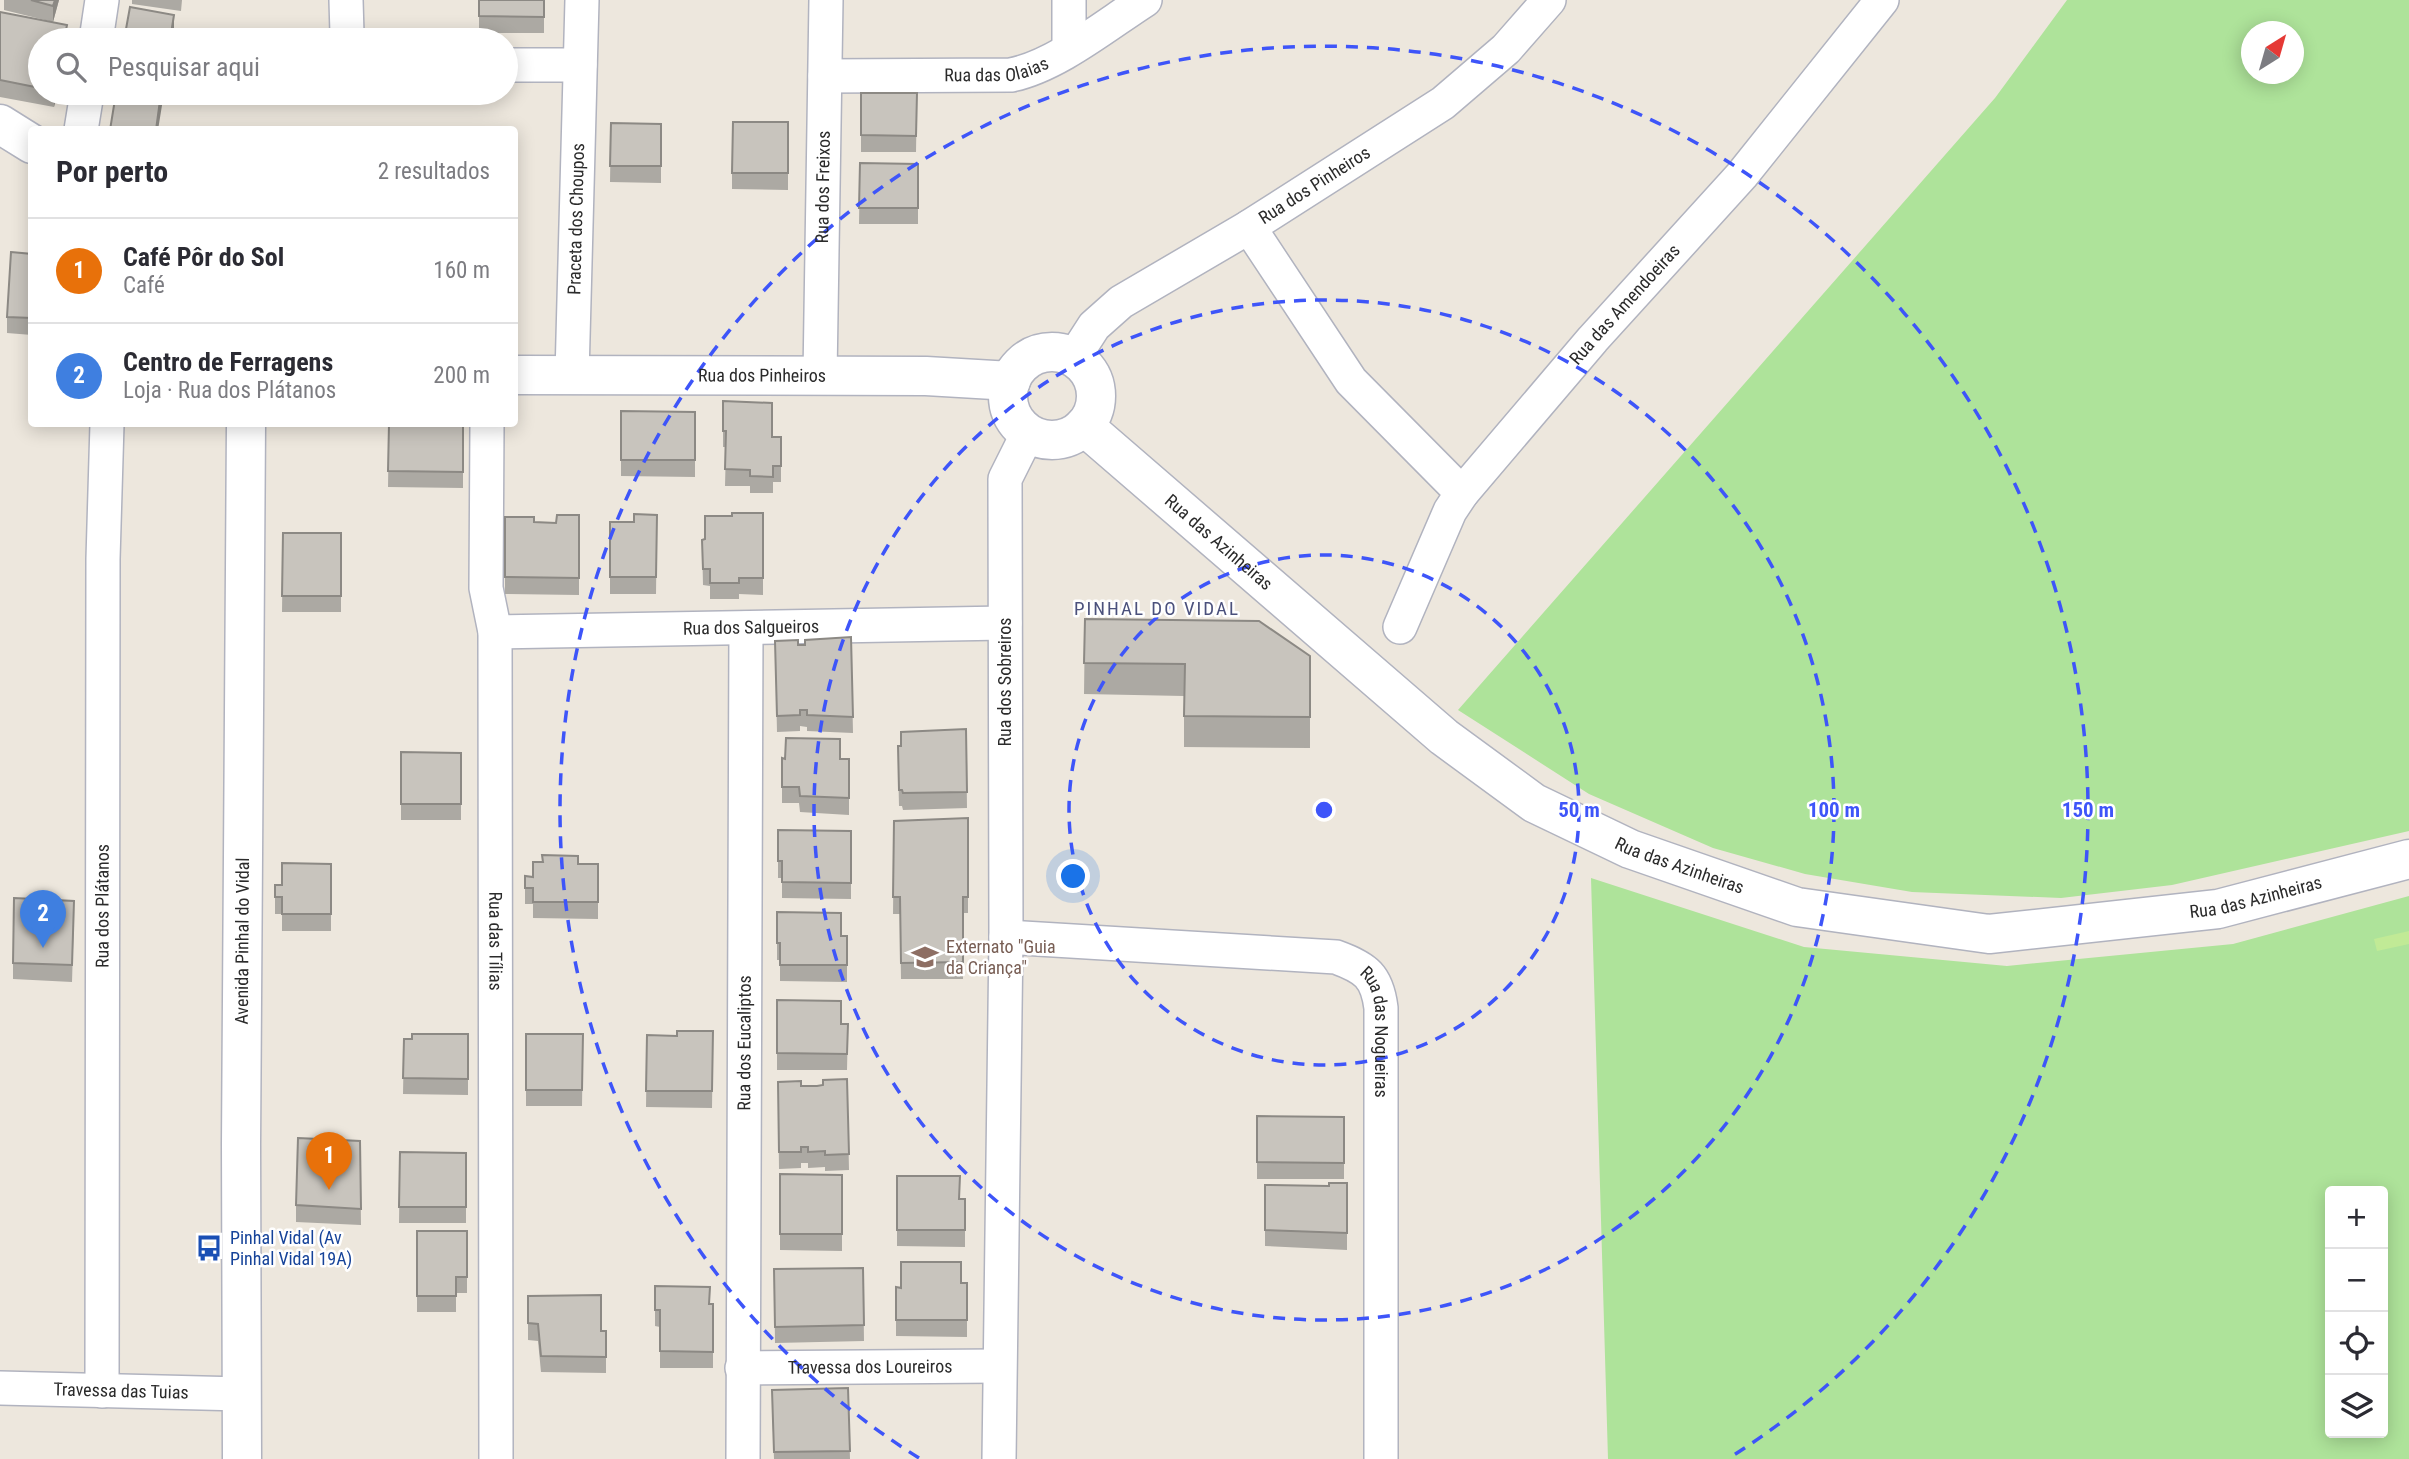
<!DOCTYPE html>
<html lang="pt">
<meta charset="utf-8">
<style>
:root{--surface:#fff;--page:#f2f2f3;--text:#2b2b33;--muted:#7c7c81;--line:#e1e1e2;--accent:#111827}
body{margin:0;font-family:"Roboto Condensed",sans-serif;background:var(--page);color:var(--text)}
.controls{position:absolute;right:21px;bottom:21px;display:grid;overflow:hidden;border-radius:7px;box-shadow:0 4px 18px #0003}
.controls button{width:63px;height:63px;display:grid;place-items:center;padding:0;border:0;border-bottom:2px solid var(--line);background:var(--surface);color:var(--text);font:35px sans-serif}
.compass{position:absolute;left:2241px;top:21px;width:63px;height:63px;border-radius:50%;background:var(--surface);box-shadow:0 4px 18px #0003;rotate:37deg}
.you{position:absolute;left:1074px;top:877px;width:24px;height:24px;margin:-18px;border:5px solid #fff;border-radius:50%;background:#1a73e8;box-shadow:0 0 0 10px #1a73e833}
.badge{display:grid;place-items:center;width:46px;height:46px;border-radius:50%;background:var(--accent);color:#fff;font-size:23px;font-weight:700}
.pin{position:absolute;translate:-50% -58px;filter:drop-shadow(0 2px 4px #0008)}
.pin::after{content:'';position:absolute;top:37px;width:24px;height:21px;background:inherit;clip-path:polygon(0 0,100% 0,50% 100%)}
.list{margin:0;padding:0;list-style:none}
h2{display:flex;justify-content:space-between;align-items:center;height:91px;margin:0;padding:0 28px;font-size:30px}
h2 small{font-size:23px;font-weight:400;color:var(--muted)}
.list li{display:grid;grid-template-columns:46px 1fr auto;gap:21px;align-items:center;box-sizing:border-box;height:105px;padding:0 28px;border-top:2px solid var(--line)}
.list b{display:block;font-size:26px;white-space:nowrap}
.list p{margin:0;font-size:23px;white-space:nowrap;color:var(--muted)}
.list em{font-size:23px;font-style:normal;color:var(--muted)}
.icon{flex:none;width:38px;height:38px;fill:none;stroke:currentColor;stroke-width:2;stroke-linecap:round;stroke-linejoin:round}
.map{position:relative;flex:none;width:2409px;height:1459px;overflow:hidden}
.search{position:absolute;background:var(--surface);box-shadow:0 4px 18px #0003;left:28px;top:28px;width:490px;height:77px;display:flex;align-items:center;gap:18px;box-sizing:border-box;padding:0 24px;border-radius:38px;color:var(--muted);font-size:26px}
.panel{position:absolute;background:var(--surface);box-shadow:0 4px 18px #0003;left:28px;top:126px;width:490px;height:301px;border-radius:7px}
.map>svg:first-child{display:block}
.green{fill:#aee39a;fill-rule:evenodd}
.pitch{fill:#c1ea96}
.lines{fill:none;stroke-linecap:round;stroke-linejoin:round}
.minor-casing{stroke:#b1b3bf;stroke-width:36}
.tertiary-casing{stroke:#b1b3bf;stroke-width:41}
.minor{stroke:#fff;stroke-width:33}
.tertiary{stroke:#fff;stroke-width:38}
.wall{fill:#aca9a3}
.shaded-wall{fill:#8c8984}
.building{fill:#c8c4bd;stroke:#8c8984;stroke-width:2}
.ring{fill:none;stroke:#3e55f9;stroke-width:3.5;stroke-dasharray:12 9}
.labels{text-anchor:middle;stroke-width:5;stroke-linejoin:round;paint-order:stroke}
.street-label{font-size:18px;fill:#2b2b2b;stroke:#fff}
.education-label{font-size:18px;fill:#785e54;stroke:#fff;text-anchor:start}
.transit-label{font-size:18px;fill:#164399;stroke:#fff;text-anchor:start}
.neighbourhood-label{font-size:19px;letter-spacing:2px;fill:#4b517c;stroke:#fff}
.centre{fill:#3e55f9;stroke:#fff;stroke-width:3.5}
.ring-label{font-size:21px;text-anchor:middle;font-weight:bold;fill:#3e55f9;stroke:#fff;stroke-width:5;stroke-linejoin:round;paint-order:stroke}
</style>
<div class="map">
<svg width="2409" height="1459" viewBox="0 0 2409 1459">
<rect width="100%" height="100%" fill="#ede7dd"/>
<path class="green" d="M2067,0h342v831l-237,54 -111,13 -149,-6 -107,-18 -92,-26 -124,-54 -131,-84 537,-612zM2252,32h42v42h-42z
M1591,878l213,69 203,19 226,-22 176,-48v563h-801zM2330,1191h53v242h-53z"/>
<path class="pitch" d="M2409,931v13l-32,7 -3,-12z"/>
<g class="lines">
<g class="minor-casing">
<g id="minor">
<path d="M346,0l1,34 4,6"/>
<path d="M1069,0v49"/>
<path d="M96,40l6,-40"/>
<path d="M506,65h74"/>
<path id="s1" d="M825,76l186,-1c45,-9 95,-50 134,-75"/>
<path d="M81,130l6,-37"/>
<path d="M1249,227l102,154 111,112"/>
<path id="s2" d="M1074,357l20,-31 27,-24 128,-75 194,-124 63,-54 43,-49"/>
<path id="s3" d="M572,375l10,-375"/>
<path id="s4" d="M820,376l6,-376"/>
<path id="s5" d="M487,424l-1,164 9,44 1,827"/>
<path id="s6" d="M1400,627l50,-116 12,-18 131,-154 149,-164 140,-175"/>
<path id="s7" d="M495,632l510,-9"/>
<path id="s8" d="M1006,937l330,20c30,11 41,19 45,51v451"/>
<path id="s9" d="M742,1368l257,-2"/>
<path id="s10" d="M0,1388l242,6"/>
<path id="s11" d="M102,1391l1,-832 4,-135"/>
<path id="s12" d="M743,1459l3,-831"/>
<path d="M999,1459l7,-522 -1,-458 23,-46"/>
</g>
</g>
<g class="tertiary-casing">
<g id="tertiary">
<path d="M0,124l32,20"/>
<circle cx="1052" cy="396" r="44"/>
<path id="s13" d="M514,375l412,1 85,5"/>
<path id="s14" d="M1084,426l360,311 90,66 96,46 167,58 192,27 229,-25 191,-50"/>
<path id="s15" d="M242,1459l-1,-315 5,-720"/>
</g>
</g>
<use href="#minor" class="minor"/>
<use href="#tertiary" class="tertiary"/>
</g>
<path class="wall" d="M4,0h55l-6,22 -49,-12z
M132,0h50l-1,11 -49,-7z
M544,0v33h-65v-17z
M0,12l67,28h-27v53h17l-3,14 -54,-10z
M861,93h56l-1,59h-55z
M788,122v68l-56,-1v-16z
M611,123l50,1v59l-51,-1z
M860,163l58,1v60h-59z
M32,254v81l-25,-2v-16z
M723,401l49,36h9v45h-8v11h-23v-7h-25l1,-39h-3z
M621,411l74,1v65l-74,-1z
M389,424h74v64l-75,-1z
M763,513v82l-24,-1v5h-29v-13l-7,-1 -1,-45 3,-1 27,-23z
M579,515v80l-74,-1v-77l29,5 22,1z
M657,515l-1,79h-46v-72h24z
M283,533h58v79h-59z
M1085,619l225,37v92l-126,-1v-51l-100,-2z
M851,637l2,96 -46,-2v-4l-7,-1v5l-23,1 -2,-91 23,4h7z
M966,729l1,79 -64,2 -1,-4h-3l-1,-44 3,-16z
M401,752l60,1v67h-60z
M840,759h9v56l-49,-3 -1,-9h-17v-16z
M968,818v95h-5v66h-62l-1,-65h-7l1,-93z
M778,830l73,1v68l-69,-1v-20h-4z
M331,864v67h-49v-17h-7v-29h7z
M578,864h20v55l-65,-1v-14h-8v-16l8,-11z
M777,912l64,24h6v46l-67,-1v-21h-3z
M74,917l-2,65 -59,-3v-16z
M777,1000l64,24h7l-1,46h-70z
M713,1031l-1,77 -66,-1 1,-72 30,1z
M468,1034v61l-65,-1 1,-55h8z
M526,1034h57l-1,72h-56z
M847,1079l2,91 -24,1v-4l-17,1v-5h-7v5l-22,1 -1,-87 23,4h16z
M1257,1116l87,1v62h-87z
M360,1141l1,84 -65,-3v-17z
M400,1152l66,1v70h-67z
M780,1174l62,1v76l-62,-1z
M897,1176l62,23h6v48l-68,-1z
M1347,1183v67l-82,-4v-61l64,1z
M417,1231h50v62h-11v19h-39z
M863,1268l1,73 -89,2 -1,-74z
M967,1283v54l-71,-1v-49z
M655,1286l55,18h3v64h-53v-41l-5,-1z
M528,1296l73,35h5v42l-65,-1 -3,-31 -10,-1z
M848,1388l2,71h-76l-2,-53z"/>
<path class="shaded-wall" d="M55,0h4l-6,22v-16z
M174,15v17l-2,8h-2z
M54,93h3l-3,14z
M161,93h3l-6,37h-2z"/>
<path class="building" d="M31,0h24l-2,6z
M479,0h65v17l-65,-1z
M130,7l44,8 -4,25h-46z
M0,12l67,13 -3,15h-24v48l-40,-8z
M116,93h45l-5,37h-46z
M861,93h56l-1,43 -55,-1z
M733,122h55v51h-56z
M611,123l50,1v42h-51z
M860,163l58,1v44h-59z
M11,252l21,2v64l-25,-1z
M723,401l49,2v34h9v29h-8v11l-23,-1v-6l-25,-1 1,-38h-3z
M621,411l74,1v48h-74z
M389,424h74v48l-75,-1z
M732,513h31v65h-24v5h-29v-14h-7l-1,-29 3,-1v-23h27z
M634,514l23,1 -1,62h-46v-55h24z
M557,515h22v63l-74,-1v-60h29v5l22,1z
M283,533h58v63h-59z
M1085,619l174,2 51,35v61l-126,-1 1,-52 -101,-1z
M851,637l2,80 -46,-2v-5h-7v5l-23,1 -2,-75 23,-1v5h7v-5z
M966,729l1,63 -64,1 -1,-3h-3l-1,-44h3v-14z
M786,738l54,1v20h9v39l-49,-2 -1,-9h-17v-29l3,1z
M401,752l60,1v51h-60z
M968,818v79h-5v65l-62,1 -1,-66h-7l1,-76z
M778,830l73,1v52l-69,-1v-21h-4z
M542,855l36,1v8h20v38h-65v-14h-8v-12l8,1v-15h10z
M282,863l49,1v50h-49v-17h-7v-12h7z
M14,898l60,3 -2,64 -59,-2z
M777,912l64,1v23h6v29h-67v-22h-3z
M777,1000l64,1v23h7l-1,30 -70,-1z
M677,1031h36l-1,60h-66l1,-56 30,1z
M412,1034h56v45l-65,-1 1,-39h8z
M526,1034h57l-1,56h-56z
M847,1079l2,75 -24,1v-4l-17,1v-5h-7v5h-22l-1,-70 23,-1v5h16l6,-1v-5z
M1257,1116l87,1v46l-87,-1z
M298,1138l62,3 1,68 -65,-4z
M400,1152l66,1v54h-67z
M780,1174l62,1v59h-62z
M897,1176h63l-1,23h6v31h-68z
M1329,1183h18v50l-82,-3v-45l64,1z
M417,1231h50v46h-11v19h-39z
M901,1262h60v21h6v37h-71v-33l5,1z
M863,1268l1,57 -89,2 -1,-58z
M655,1286l55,1 -1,17h4v48l-53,-1v-41h-5z
M601,1295v36h5v26l-65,-1 -3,-32 -10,-1v-27z
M848,1388l2,63 -76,1 -2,-62z"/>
<g class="ring">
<circle cx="1324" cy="810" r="255"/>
<circle cx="1324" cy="810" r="510"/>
<path d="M919 1458A764 764 0 1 1 1729 1458"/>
</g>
<defs>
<g id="school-bare" transform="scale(2.1)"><path d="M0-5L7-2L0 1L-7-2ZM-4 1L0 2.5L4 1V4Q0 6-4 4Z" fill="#8d6e63" stroke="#fff" stroke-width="2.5" paint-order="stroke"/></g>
<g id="bus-bare" transform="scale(2.1)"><path d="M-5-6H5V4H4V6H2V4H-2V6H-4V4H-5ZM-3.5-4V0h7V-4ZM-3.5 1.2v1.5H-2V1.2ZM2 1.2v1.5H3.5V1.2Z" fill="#1a4fb4" stroke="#fff" stroke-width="2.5" paint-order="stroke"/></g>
</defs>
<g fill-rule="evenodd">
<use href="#school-bare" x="925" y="957"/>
<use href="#bus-bare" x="209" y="1248"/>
</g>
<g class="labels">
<g class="street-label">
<text dy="6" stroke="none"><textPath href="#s1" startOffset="172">Rua das Olaias</textPath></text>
<text dy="6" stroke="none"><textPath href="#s2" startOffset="299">Rua dos Pinheiros</textPath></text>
<text dy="6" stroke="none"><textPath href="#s4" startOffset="189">Rua dos Freixos</textPath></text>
<text dy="6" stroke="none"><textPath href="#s3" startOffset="156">Praceta dos Choupos</textPath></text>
<text dy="6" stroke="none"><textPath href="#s6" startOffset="397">Rua das Amendoeiras</textPath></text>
<text dy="6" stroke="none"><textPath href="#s13" startOffset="248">Rua dos Pinheiros</textPath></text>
<text dy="6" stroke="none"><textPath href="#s14" startOffset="178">Rua das Azinheiras</textPath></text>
<text dy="6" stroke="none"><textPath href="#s7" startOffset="256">Rua dos Salgueiros</textPath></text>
<text transform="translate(1005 682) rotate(-90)" y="6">Rua dos Sobreiros</text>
<text dy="6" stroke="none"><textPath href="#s14" startOffset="746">Rua das Azinheiras</textPath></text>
<text dy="6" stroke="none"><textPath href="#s14" startOffset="1334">Rua das Azinheiras</textPath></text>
<text dy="6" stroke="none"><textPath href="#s11" startOffset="485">Rua dos Plátanos</textPath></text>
<text dy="6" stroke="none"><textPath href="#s15" startOffset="518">Avenida Pinhal do Vidal</textPath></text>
<text dy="6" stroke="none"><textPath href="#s5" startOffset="518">Rua das Tílias</textPath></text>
<text dy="6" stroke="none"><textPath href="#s8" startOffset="427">Rua das Nogueiras</textPath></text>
<text dy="6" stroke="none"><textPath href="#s12" startOffset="416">Rua dos Eucaliptos</textPath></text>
<text dy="6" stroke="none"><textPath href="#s9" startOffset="128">Travessa dos Loureiros</textPath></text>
<text dy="6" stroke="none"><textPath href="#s10" startOffset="121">Travessa das Tuias</textPath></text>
</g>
<g class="education-label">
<text x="946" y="953">Externato "Guia<tspan x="946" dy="21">da Criança"</tspan></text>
</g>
<g class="transit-label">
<text x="230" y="1244">Pinhal Vidal (Av<tspan x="230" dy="21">Pinhal Vidal 19A)</tspan></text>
</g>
<g class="neighbourhood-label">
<text x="1157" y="615">PINHAL DO VIDAL</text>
</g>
</g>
<circle cx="1324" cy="810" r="10" class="centre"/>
<g class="ring-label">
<text x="1579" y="817">50 m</text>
<text x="1834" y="817">100 m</text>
<text x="2088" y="817">150 m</text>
</g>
</svg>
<div class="controls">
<button>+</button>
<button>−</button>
<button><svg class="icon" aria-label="locate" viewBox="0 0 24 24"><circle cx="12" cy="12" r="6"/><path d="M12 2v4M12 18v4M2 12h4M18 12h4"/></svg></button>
<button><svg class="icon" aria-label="layers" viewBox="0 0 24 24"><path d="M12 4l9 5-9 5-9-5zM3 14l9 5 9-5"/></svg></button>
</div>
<svg class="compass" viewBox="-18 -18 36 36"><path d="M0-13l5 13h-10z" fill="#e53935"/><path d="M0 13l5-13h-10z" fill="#7c7c81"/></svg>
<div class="you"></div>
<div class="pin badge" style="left:329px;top:1190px;background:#e8710a">1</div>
<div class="pin badge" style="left:43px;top:948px;background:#3f7fe0">2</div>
<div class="search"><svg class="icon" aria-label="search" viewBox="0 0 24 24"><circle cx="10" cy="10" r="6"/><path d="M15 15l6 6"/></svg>Pesquisar aqui</div>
<section class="panel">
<h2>Por perto<small>2 resultados</small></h2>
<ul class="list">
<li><span class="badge" style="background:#e8710a">1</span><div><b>Café Pôr do Sol</b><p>Café</p></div><em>160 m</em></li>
<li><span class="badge" style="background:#3f7fe0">2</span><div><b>Centro de Ferragens</b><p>Loja · Rua dos Plátanos</p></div><em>200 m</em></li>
</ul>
</section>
</div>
